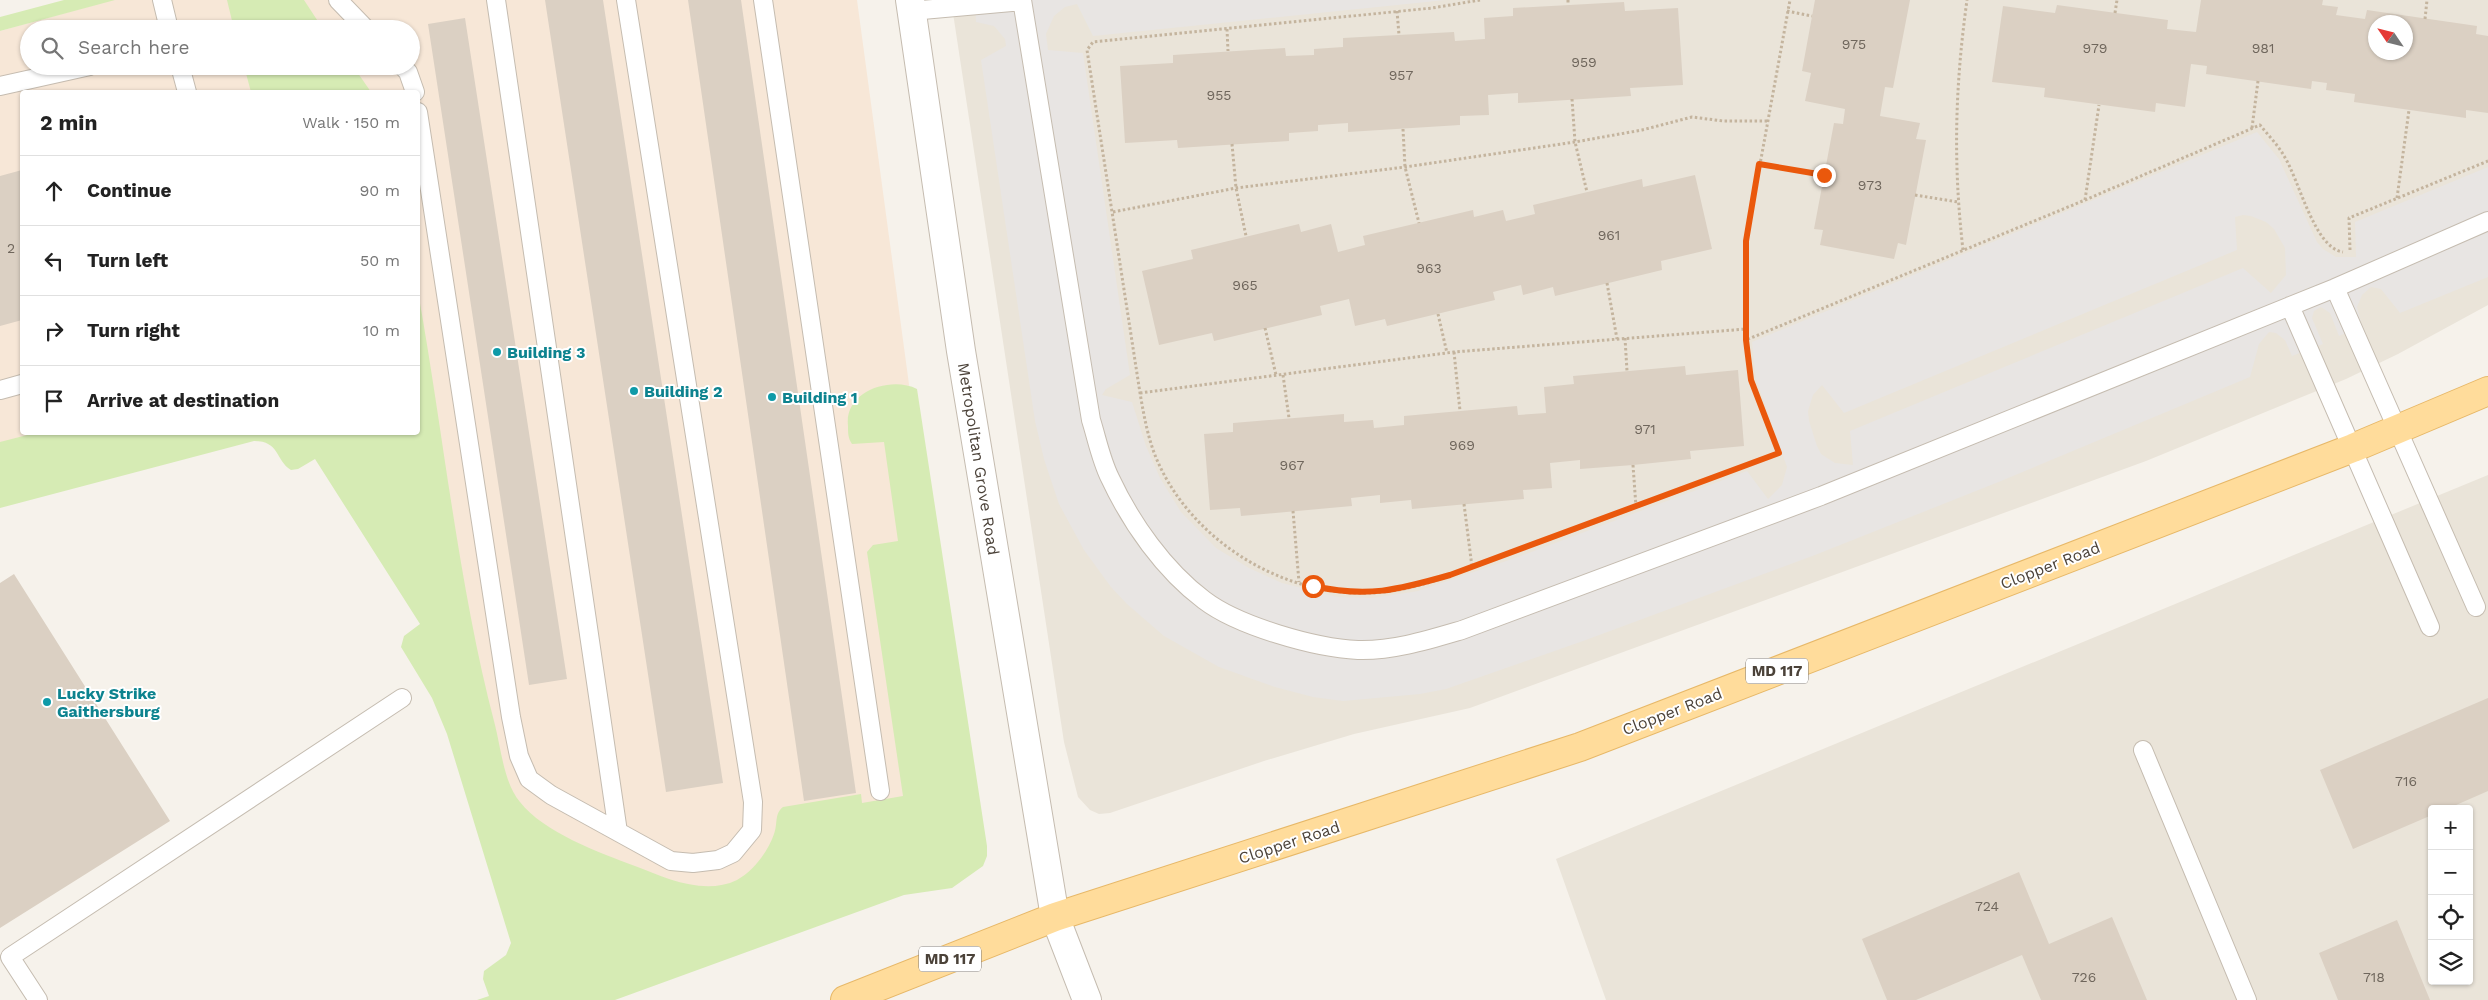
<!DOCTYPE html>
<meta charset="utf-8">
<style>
:root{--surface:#fff;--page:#f2f2f2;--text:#222;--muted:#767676;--line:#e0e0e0}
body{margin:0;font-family:"Work Sans",sans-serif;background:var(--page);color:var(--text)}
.controls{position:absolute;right:15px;bottom:15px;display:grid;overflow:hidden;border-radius:5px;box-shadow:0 1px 4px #0004}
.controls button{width:45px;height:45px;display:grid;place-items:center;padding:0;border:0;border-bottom:1px solid var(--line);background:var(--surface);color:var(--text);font:25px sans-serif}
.compass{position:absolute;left:2368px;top:15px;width:45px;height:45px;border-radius:50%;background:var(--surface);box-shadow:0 1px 4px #0004;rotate:305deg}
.stop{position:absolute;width:15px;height:15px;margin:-11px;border:4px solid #ea580c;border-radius:50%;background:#fff}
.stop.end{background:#ea580c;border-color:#fff;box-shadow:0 1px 5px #0008}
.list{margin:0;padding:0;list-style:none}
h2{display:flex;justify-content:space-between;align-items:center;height:65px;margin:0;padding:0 20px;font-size:21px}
h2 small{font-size:16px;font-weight:400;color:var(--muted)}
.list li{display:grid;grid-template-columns:32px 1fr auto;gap:15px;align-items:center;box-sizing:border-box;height:70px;padding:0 20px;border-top:1px solid var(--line)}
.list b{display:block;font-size:19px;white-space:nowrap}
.list em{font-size:16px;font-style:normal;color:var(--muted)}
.icon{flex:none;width:28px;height:28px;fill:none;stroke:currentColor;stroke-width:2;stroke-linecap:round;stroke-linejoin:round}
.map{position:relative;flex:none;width:2488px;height:1000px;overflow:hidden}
.search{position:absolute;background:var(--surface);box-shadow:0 1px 4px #0004;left:20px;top:20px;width:400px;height:55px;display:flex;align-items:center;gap:12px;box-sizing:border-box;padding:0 18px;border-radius:28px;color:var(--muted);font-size:19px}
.panel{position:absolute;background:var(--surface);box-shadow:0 1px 4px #0004;left:20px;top:90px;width:400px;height:345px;border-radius:5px}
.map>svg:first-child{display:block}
.residential{fill:#eae4d9;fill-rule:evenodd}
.commercial{fill:#f7e7d7;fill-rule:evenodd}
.green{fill:#d6ebb4}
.parking{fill:#e8e5e3;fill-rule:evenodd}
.building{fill:#dbd0c3;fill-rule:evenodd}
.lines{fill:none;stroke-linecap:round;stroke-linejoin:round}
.service-casing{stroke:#c5bcb0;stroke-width:20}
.minor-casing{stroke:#c5bcb0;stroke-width:30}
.primary-casing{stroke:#e7b868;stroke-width:30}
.path{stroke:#c4b49e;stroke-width:3;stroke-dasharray:2.5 2.5;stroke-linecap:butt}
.service{stroke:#fff;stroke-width:18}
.minor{stroke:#fff;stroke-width:28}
.primary{stroke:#ffdc9b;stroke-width:28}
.route{stroke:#ea580c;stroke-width:6}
.culture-dot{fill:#0f9aa8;stroke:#fff;stroke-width:2}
.labels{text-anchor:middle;stroke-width:4;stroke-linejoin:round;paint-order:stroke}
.number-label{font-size:14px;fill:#6f665c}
.shield{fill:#fff;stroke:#817b74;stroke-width:1}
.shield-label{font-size:15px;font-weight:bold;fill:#4b4239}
.culture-label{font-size:16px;font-weight:bold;fill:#0d838f;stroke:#fff;text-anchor:start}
.street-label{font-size:16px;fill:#4b4239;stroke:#fff}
</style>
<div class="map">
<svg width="2488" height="1000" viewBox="0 0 2488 1000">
<rect width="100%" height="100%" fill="#f6f2eb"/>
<path class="residential" d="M951,0h1537v305l-90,49 -52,25 -200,82 -676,247 -116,26 -90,27 -154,52 -11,1 -9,-4 -12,-13 -14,-55zM2376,22h30v30h-30z
M2488,475v525h-882l-50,-141zM2432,809h37v172h-37z"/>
<path class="commercial" d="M112,0h745l115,850 -427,150 -127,-568v-340h-396v340l140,1 -162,46v-448zM29,29h382v37h-382z"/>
<path class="green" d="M64,0h51l-115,31v-14z
M227,0h77l19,29h-89z
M244,66h109l18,26h-120z
M418,292c26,144 40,292 77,433 6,24 9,58 25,77 23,30 80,51 115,64 31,12 69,30 102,14 17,-9 31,-29 37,-46 4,-10 0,-20 9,-27l78,-13 1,9 41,-7 -36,-244 6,-7 25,-4 -14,-99 -32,2c-4,-6 -4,-11 -4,-18 -4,-35 43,-50 69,-37l70,457v10l-4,10 -31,22 -48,7 -289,105h-138l12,-4 -6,-17 1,-8 22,-16 5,-12 -64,-209 -15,-36 -31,-51 3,-11 16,-12 -105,-165 -17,10 -7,1c-16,-10 -11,-29 -37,-29l-254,67v-66l35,-9 383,-1z"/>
<path class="parking" d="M975,0h471l-353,36 -16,-32 -12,3 -11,9 -8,18 2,16 35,3 47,322 -24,14 -4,6 30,7 14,44 14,32 21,34 35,36 33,20 33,15 55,14 36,1 45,-7 100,-34 229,-86 21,28 14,-14 5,-18 -31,-88 -4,-37 505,-210 22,27 38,83 6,7 13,8h20l-1,-35 133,-55v110l-88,36 -19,-24 -10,-2 -9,8 -5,12 5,19 -23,10 -9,-23 -9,-6 -7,4 -2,7 11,26 -31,12 -7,-16 -9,-7 -7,-1 -10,12 -9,33 -254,106 -181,72 -232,86 -137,48 -26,5 -77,7 -30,-4 -38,-10 -56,-20 -55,-31 -37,-32 -16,-17 -27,-37 -25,-46 -15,-45 -9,-38 -54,-361 25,-14 -1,-7 -11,-13 -18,-4zM2243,215l8,1 15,6 8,7 11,19 1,27 -15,18 -28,-25 -393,163 3,34 -18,-2 -14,-9 -4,-8 -8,-25 -1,-10 5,-16 9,-10 22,28 393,-163 -2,-33z"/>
<path class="building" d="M545,0h58l120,783 -57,9z
M688,0h53l115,793 -52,8z
M1815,0h95l-17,88 -8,-1 -5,29 40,7 -4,16 10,1 -20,105 -8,-2 -4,16 -74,-14 3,-15 -9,-1 20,-106 9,1 2,-15 -40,-8 6,-28 -9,-2z
M2201,0h122l-1,5 16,2 -2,8 29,4 2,-9 110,16 -1,8 12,2v77l-22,-3v8l-112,-16 1,-8 -29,-4 1,-7 -15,-2 -1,8 -105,-15 1,-8 -16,-2 -6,43 -29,-4 -1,9 -111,-15 1,-9 -53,-6 11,-76 52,7 2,-8 111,15 -1,9 29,3zM2376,22h30v30h-30z
M1624,2l1,9 53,-3 5,77 -53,3 1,8 -113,7v-10l-30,2 1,20 -29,1v9l-112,7v-9l-30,2v6l-29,2v8l-111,7 -1,-8 -52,3 -5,-77 53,-3v-8l112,-7 1,8 28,-1v-6l29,-2v-9l111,-6 1,9 30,-2 -1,-21 29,-2v-8z
M465,18l102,661 -38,6 -101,-661z
M22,170v150l-22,6v-150z
M1695,175l17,74 -51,12 1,9 -107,26 -2,-9 -30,8 -2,-10 -28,7 2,8 -108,26 -2,-7 -30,7 -6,-27 -29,7 2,9 -108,26 -2,-8 -53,12 -17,-74 51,-12 -2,-9 108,-26 2,8 30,-8 7,28 27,-7 -2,-9 110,-26 1,7 29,-7 3,11 29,-7 -2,-9 109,-26 1,8z
M1685,366l1,9 52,-5 6,76 -54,5 1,8 -58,6 -53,4v-9l-30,3 2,25 -29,2 1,9 -112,10 -1,-9 -31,3v-8l-29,3 1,8 -111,10 -1,-8 -30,2 -6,-76 29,-2v-9l111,-9v8l29,-2 1,8 30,-3v-9l113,-10 1,9 28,-2 -2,-26 30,-3 -1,-8z
M14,574l156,247 -170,107v-345z
M2488,698v93l-41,18h-15v6l-79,34 -33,-79z
M2019,872l30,72 63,-27 35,83h-106l-19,-45 -106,45h-29l-25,-61z
M2397,920l33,80h-92l-19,-47z"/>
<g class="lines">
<g class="service-casing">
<path id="service" d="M162,0l7,29
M338,0l28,29
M496,0l122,832
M763,0l117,791
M1022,0l69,420c6,19 10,40 19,58 21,45 54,92 94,122 34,26 111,48 154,50 35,1 70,-10 104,-20l359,-134 514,-208 153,-67
M911,11l111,-10
M180,66l7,26
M402,66l6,6 7,20
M0,86l90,-20
M418,112l93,605 8,39 10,23 22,16 120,66 22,2 25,-3 15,-7 19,-23 1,-28 -127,-802
M2335,288l141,319
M2290,306l140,321
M0,390l22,-6
M2143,750l104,250
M38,1000l-28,-43 392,-259"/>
</g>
<g class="minor-casing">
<path id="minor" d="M910,0l51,351 94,566 32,83"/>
</g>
<g class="primary-casing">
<path id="primary" d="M845,1000l210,-83 525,-170 773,-299 135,-57"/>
</g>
<path class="path" d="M1480,0l-48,8 -339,34 -6,8 53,343c4,23 8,46 17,67 35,81 126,137 214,133 50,-2 101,-26 148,-43 87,-31 173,-64 260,-97l-28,-73 -5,-40 339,-140 175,-75c8,10 18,20 24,31 15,23 30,92 59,96
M1568,0v5
M1397,11l2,24
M1787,11l25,5
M2115,13l2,-13
M2425,19l2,-19
M1227,29l1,22
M1572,99l3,43 12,50
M2252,128l6,-47
M1403,129l2,38 14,56
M1232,144l4,44 10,48
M1759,164l65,11
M1915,195l43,7
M2397,198l12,-88
M2085,200l14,-95
M1113,212l123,-24 169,-21 170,-25 67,-12 50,-13 31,4h44
M1963,250c-10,-87 -8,-163 4,-250
M2350,250l-1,-32 139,-57
M1607,283l10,56
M1438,314l9,39
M1265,328l11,47
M1625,338l2,33
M1746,340v-99l44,-241
M1454,352l6,59
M1283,375l6,43
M1140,393l314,-41 292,-23
M1633,465l3,42
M1464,504l8,63
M1293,511l6,71"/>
<use href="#service" class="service"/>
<use href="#minor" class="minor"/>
<use href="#primary" class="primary"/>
</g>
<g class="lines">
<path class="route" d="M1313,586c54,12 85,4 137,-11l329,-122 -28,-73 -5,-40v-99l13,-77 65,11"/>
</g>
<g class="culture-dot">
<circle cx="497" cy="352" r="5"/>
<circle cx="634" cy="391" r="5"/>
<circle cx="772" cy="397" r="5"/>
<circle cx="47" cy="702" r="5"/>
</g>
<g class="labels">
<g class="number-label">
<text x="1854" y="49">975</text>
<text x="2095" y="53">979</text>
<text x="2263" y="53">981</text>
<text x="1584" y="67">959</text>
<text x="1401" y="80">957</text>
<text x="1219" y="100">955</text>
<text x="1870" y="190">973</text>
<text x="1609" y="240">961</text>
<text x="11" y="253">2</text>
<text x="1429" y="273">963</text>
<text x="1245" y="290">965</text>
<text x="1645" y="434">971</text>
<text x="1462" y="450">969</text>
<text x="1292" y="470">967</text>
<text x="2406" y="786">716</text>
<text x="1987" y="911">724</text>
<text x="2084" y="982">726</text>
<text x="2374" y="982">718</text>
</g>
<g class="shield">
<rect x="1746" y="658.5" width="62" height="25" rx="4"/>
<rect x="919" y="946.5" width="62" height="25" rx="4"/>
</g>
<g class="shield-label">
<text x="1777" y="676">MD 117</text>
<text x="950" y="964">MD 117</text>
</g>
<g class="culture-label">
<text x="507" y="358">Building 3</text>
<text x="644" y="397">Building 2</text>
<text x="782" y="403">Building 1</text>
<text x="57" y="699">Lucky Strike<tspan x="57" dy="18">Gaithersburg</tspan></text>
</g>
<g class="street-label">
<text transform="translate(979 459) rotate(81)" y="6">Metropolitan Grove Road</text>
<text transform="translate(2050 565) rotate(-21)" y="6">Clopper Road</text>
<text transform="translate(1672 711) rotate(-21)" y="6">Clopper Road</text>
<text transform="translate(1289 842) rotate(-18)" y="6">Clopper Road</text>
</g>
</g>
</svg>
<div class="controls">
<button>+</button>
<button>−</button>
<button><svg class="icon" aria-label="locate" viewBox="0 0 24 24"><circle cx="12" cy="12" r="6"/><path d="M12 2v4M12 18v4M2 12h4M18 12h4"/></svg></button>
<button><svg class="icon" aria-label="layers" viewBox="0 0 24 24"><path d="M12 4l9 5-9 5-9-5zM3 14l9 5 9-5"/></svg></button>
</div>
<svg class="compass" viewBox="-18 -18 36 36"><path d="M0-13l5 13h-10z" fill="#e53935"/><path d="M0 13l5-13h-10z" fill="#767676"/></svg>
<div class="stop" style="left:1313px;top:586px"></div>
<div class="stop end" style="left:1824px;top:175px"></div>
<div class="search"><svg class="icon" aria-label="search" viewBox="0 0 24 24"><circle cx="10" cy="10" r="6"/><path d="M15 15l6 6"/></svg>Search here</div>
<section class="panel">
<h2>2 min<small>Walk · 150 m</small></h2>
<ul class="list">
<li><svg class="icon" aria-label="ahead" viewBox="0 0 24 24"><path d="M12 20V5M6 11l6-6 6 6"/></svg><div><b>Continue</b></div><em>90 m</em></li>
<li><svg class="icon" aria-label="left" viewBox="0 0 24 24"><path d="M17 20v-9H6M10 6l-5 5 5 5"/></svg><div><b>Turn left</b></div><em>50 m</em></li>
<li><svg class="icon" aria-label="right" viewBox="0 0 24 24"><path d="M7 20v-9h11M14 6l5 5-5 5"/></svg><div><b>Turn right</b></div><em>10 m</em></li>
<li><svg class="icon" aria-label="arrive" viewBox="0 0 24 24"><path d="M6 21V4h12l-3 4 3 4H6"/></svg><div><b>Arrive at destination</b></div></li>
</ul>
</section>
</div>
